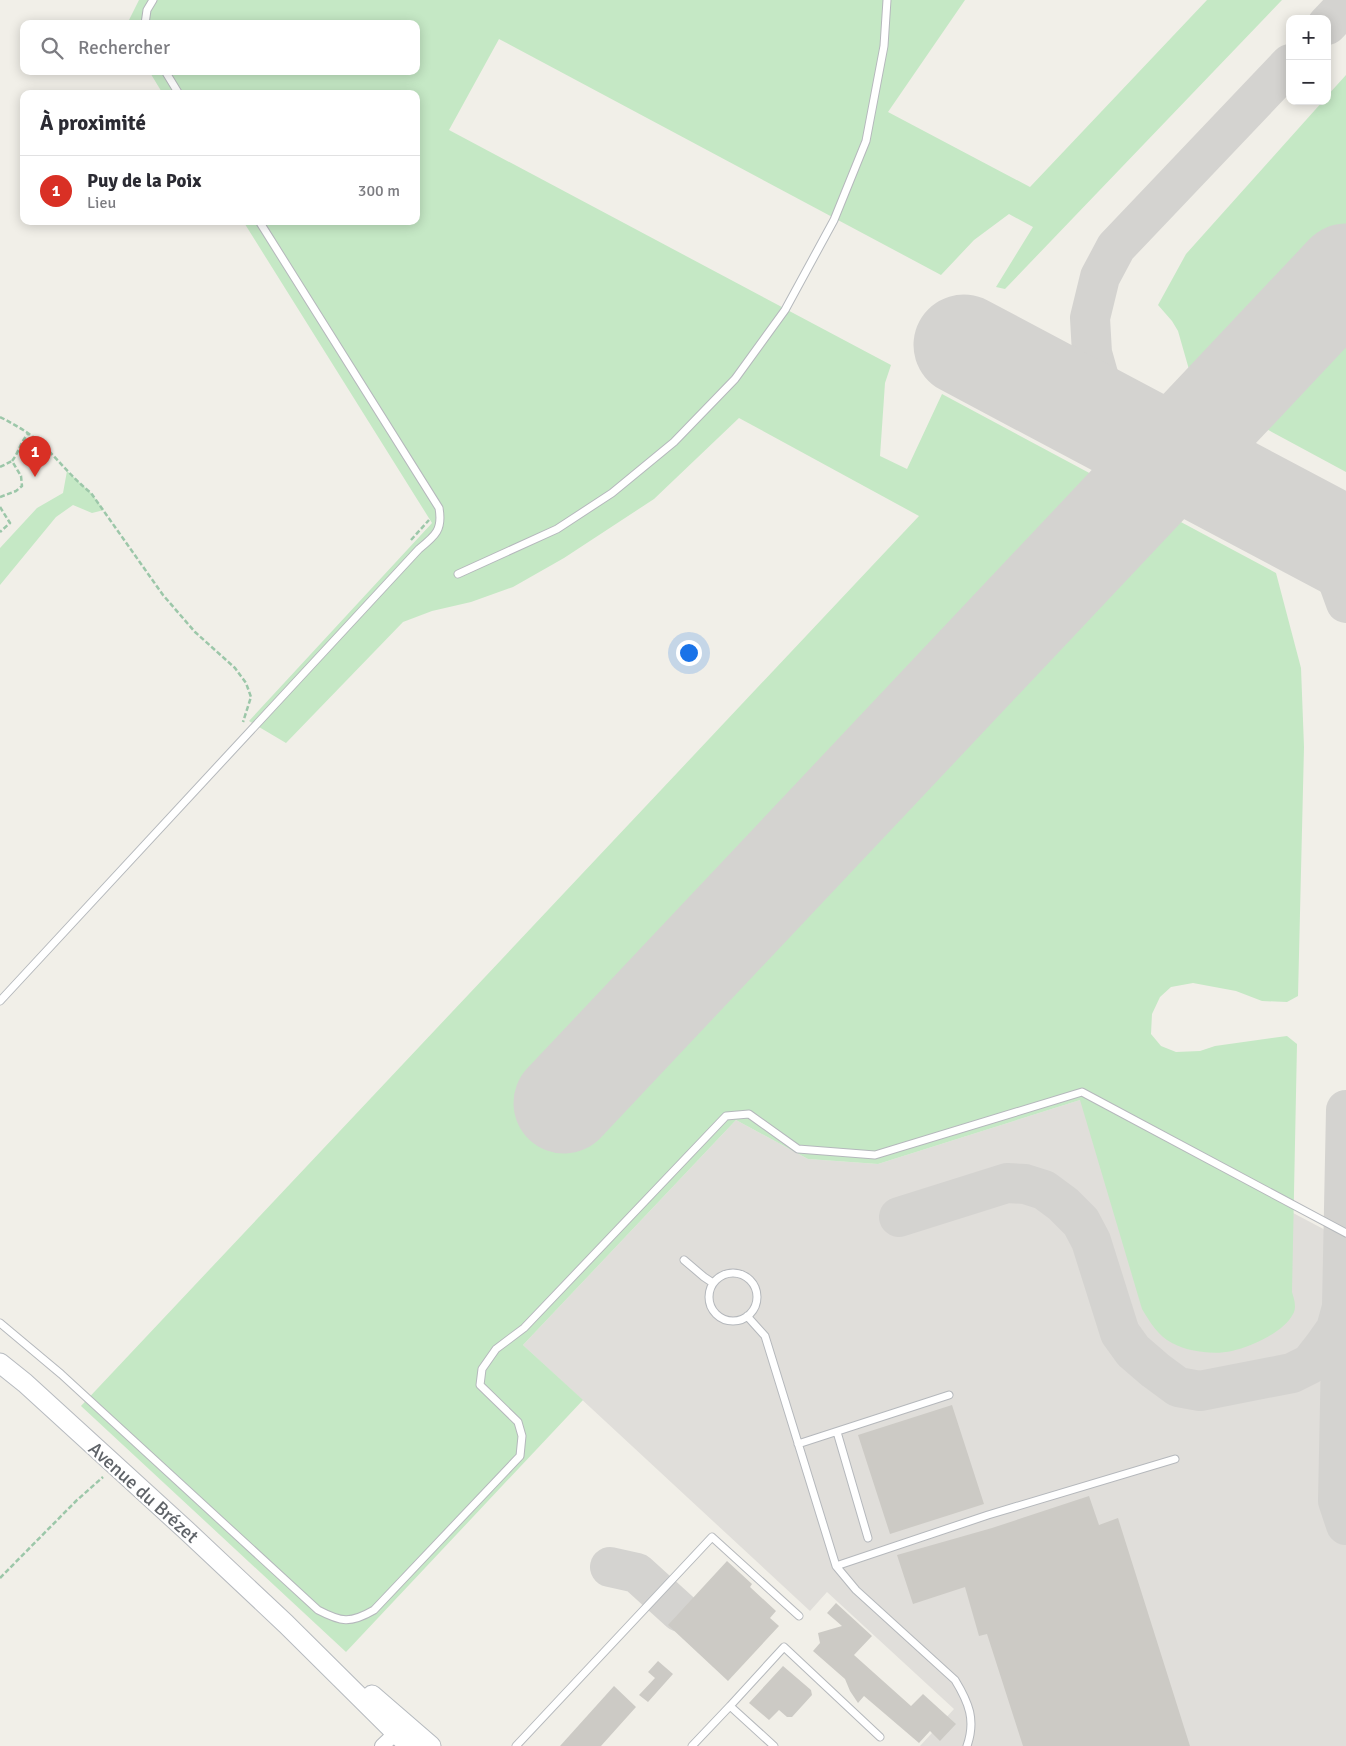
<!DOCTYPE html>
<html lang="fr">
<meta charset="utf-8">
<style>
:root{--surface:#fff;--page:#f7f7f7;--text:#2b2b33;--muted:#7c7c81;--line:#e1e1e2;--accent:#d93025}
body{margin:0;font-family:Signika,sans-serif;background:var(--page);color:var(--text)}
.controls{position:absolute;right:15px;top:15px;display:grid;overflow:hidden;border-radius:10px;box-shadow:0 2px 12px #0003}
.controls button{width:45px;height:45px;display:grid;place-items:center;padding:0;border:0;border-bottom:1px solid var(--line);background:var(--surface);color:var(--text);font:25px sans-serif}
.you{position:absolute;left:688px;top:652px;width:18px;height:18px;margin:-12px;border:4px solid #fff;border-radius:50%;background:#1a73e8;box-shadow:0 0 0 8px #1a73e833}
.badge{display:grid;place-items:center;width:32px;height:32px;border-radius:50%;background:var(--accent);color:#fff;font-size:16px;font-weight:700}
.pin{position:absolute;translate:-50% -41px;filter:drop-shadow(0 1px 2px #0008)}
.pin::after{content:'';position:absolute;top:26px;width:18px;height:15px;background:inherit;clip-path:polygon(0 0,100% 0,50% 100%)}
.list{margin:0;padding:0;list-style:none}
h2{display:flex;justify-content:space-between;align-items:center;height:65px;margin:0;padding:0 20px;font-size:21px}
h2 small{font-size:16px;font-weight:400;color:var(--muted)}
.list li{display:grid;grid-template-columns:32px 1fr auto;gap:15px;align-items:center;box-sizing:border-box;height:70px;padding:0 20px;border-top:1px solid var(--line)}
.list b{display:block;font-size:19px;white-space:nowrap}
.list p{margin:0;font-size:16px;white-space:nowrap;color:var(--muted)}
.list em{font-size:16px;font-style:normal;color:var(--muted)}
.icon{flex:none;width:28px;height:28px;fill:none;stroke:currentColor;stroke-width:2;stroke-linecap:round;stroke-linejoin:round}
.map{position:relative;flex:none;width:1346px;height:1746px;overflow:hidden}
.search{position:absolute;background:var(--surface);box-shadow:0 2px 12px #0003;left:20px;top:20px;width:400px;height:55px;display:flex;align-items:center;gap:12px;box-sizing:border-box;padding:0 18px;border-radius:10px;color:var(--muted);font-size:19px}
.panel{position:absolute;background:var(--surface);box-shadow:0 2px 12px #0003;left:20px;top:90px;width:400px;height:135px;border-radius:10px}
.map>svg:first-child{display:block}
.industrial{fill:#e0deda}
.green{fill:#c5e8c5}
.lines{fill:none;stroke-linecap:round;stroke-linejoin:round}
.taxiway{stroke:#d4d3d0;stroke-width:40}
.runway{stroke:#d4d3d0;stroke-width:101}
.building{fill:#cccac5}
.lane-casing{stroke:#b5b8bc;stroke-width:9}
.street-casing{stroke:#b5b8bc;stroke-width:16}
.secondary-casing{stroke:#b6babf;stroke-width:21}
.path{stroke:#9cc7a9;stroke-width:2.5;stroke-dasharray:5 2.5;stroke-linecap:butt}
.lane{stroke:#fff;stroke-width:7}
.street{stroke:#fff;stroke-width:14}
.secondary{stroke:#fff;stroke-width:19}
.labels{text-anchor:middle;stroke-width:4;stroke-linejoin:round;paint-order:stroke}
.street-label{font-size:19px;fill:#5f6368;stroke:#fff}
</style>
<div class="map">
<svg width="1346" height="1746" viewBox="0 0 1346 1746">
<rect width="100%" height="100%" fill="#f1efe8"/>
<path class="industrial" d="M1080,1100l266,141v505h-426l34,-37 -127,-117 -17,19 -287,-266 213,-225 72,39 70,5z"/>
<path class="green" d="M139,0h826l-77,112 142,75 177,-187h75l-277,289 -9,-2 37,-60 -24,-13 -35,26 -33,35 -442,-236 -50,91 442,235 -6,18 -5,73 27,13 35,-75 334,179 25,95 3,79 -6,249 -11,6 -25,-1 -26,-10 -43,-8 -22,4 -11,10 -8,17 -1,20 10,12 15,6 24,-1 15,-5 72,-10 10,8 -5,248c2,7 5,15 1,22 -9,18 -42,33 -61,37 -18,4 -43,1 -60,-8 -14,-7 -22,-21 -30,-34l-62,-209 -202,64 -70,-5 -72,-39 -213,225 60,55 -237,252 -265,-246 838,-890 -180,-98 -85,81 -90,59 -51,29 -42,15 -39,9 -29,11 -117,121 -37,-22 183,-198 -189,-302h173v-127h-253l-14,-23h267v-47h-289z
M1346,75v397l-137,-74 -15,-11 -16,-56 -6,-10 -14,-16 28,-51 137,-153h4v-5z
M67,471l24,22 13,17 -12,3 -19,-8 -17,12 -56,68v-37l37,-40 26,-15z"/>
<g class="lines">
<path class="taxiway" d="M1327,25l19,-20
M1162,450l-39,-33 -22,-32 -9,-32 -2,-35 10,-41 16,-30 174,-183
M1261,503l52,42 25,36 8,22
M1277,508l45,15 24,-1
M1346,1110l-8,391 8,24
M899,1217l108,-34 18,1 19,6 19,14 18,18 10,19 29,92 13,18 22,19 23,17 22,4 92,-18 18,-9 14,-18 12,-17 6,-22
M610,1567l27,6 43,39"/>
<path class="runway" d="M964,345l382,203
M564,1103l782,-829"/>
</g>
<path class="building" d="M952,1405l32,99 -94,30 -32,-99z
M1089,1496l10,29 19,-7 72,228h-167l-36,-112 -8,2 -14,-49 -52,17 -16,-49 95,-27z
M727,1561l25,23 -2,3 26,24 -6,7 9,8 -51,55 -60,-56z
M836,1603l36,33 -18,19 57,51 12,-12 33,30 -16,17 -10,-10 -11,12 -55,-47 -6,7 -8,-12 -5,-12 -32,-28 7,-8 -2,-10 24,-7 -15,-13z
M658,1661l15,13 -25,28 -9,-7 16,-17 -7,-6z
M783,1666l28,24 1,5 -20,22h-5l-8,-7 -10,10 -20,-17z
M614,1686l22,21 -35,39h-41z"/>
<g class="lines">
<g class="lane-casing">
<path id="lane" d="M145,24l2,-14 6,-10
M165,71l14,23
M458,574l99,-45 55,-36 62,-51 61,-63 50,-69 49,-90 32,-79 18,-95 3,-46
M0,1001l419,-452c16,-13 24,-19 20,-41l-180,-287
M684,1260l20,17 9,6
M709 1297a24 24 0 1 1 48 0a24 24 0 1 1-48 0Z
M747,1316l18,20 71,230 20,24 99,90c14,23 21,40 12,66
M0,1323l61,51 257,236c23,12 32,14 56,0l146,-154 2,-20 -4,-14 -38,-37 2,-16 14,-20 28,-21 202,-212 23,-2 49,35 77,6 207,-63 264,141
M837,1432l31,106
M798,1444l151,-49
M836,1566l152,-51 187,-56
M516,1746l196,-209 87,79
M692,1746l38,-40
M774,1746l-44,-40 54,-59 96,90"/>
</g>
<g class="street-casing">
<path id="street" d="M382,1746l20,-19"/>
</g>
<g class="secondary-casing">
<path id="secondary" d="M0,1363l25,20 161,147 100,94 123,122
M372,1695l59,51"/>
</g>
<path class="path" d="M0,417c18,9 36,20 49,34 14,15 26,29 42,42l72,102 32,37 40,36 11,15 5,14 -8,25
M0,467l12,-6
M0,497l16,-6 6,-5 -1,-10 -9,-15c7,-9 9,-20 16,-27
M0,507l10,16 -10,9
M411,540l18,-20
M0,1578l76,-77 27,-24"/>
<use href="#lane" class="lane"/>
<use href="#street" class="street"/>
<use href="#secondary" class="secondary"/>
</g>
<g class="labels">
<g class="street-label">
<text transform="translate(144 1492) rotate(42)" y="7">Avenue du Brézet</text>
</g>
</g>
</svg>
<div class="controls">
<button>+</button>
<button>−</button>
</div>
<div class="you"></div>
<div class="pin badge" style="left:35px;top:477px">1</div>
<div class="search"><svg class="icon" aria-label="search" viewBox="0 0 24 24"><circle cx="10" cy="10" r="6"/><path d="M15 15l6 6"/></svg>Rechercher</div>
<section class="panel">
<h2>À proximité<small></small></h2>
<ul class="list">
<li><span class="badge">1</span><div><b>Puy de la Poix</b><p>Lieu</p></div><em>300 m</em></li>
</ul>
</section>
</div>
